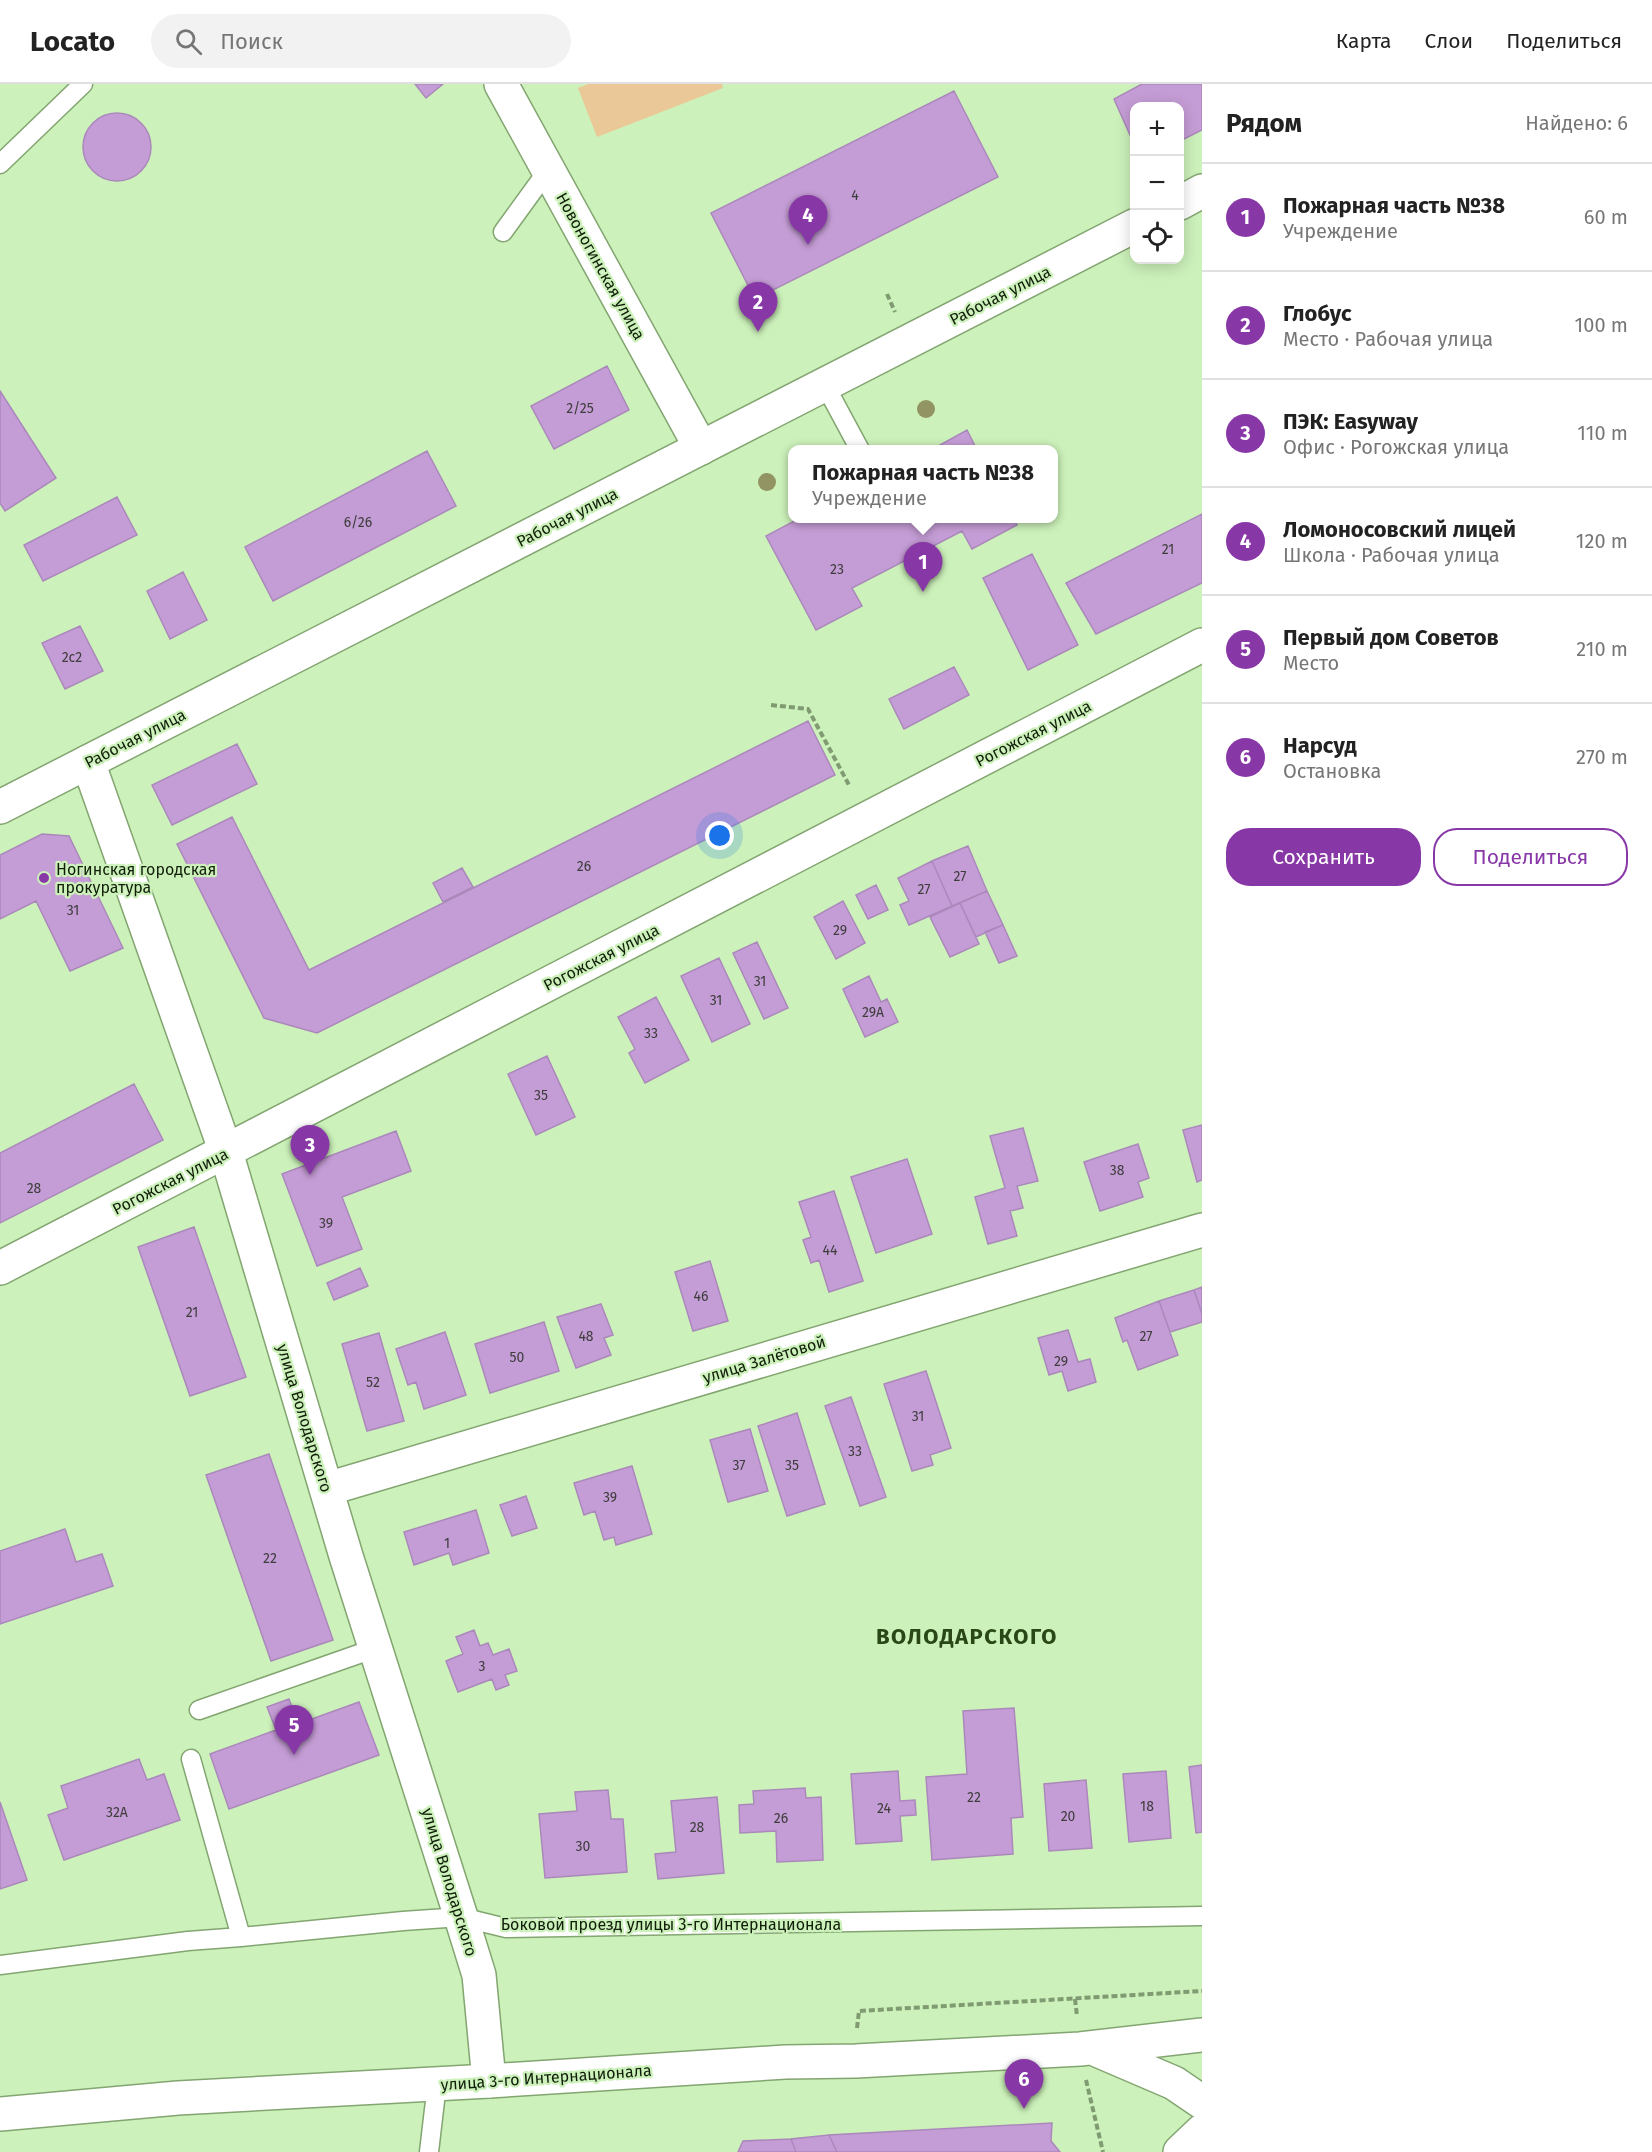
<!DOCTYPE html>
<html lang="ru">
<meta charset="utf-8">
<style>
:root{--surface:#fff;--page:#f2f2f2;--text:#222;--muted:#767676;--line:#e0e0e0;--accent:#8837a7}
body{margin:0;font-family:"Fira Sans",sans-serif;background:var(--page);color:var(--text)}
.controls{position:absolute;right:18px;top:18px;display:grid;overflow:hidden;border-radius:12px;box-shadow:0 3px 15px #0003}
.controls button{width:54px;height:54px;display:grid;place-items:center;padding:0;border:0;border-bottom:2px solid var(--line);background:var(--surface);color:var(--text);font:30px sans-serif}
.you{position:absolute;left:720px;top:752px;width:21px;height:21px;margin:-15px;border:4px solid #fff;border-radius:50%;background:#1a73e8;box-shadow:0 0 0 9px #1a73e833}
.badge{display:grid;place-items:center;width:39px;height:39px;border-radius:50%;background:var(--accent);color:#fff;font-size:20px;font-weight:700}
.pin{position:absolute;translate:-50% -50px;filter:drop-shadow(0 2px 3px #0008)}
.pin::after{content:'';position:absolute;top:32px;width:21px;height:18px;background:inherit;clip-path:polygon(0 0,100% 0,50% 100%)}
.popup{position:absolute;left:788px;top:361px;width:270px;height:78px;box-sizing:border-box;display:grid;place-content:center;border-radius:12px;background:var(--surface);filter:drop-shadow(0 2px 4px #0005);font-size:20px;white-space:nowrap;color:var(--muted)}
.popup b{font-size:22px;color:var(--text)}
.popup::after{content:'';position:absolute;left:50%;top:100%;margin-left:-12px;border:12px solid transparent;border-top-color:var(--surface)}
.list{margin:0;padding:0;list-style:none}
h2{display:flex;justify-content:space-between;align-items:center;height:78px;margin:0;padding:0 24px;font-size:26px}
h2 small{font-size:20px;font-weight:400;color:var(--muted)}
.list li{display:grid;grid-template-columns:39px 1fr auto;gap:18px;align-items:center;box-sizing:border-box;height:108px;padding:0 24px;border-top:2px solid var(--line)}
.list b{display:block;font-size:22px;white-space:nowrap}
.list p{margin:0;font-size:20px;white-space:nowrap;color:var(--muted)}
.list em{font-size:20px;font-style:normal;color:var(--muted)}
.actions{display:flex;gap:12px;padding:18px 24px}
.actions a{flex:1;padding:14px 0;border:2px solid var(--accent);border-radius:24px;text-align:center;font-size:21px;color:var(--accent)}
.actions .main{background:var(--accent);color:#fff}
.icon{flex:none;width:33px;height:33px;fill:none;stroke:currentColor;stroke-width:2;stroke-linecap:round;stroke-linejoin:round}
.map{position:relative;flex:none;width:1202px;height:2068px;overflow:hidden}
header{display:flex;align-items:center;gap:36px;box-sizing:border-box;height:84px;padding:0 30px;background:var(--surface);border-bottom:2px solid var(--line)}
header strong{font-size:28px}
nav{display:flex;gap:33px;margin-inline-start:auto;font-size:21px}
.search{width:420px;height:54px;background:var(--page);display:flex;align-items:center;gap:15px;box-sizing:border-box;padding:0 21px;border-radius:33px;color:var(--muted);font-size:22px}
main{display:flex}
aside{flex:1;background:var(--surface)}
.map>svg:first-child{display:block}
.green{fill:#eac898}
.building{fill:#c59dd6;stroke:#ab88bb;stroke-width:1.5}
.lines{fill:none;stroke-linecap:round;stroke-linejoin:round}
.service-casing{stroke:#83a571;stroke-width:21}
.minor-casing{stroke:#83a571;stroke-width:36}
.tertiary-casing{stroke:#83a571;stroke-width:36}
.secondary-casing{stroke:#83a571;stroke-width:36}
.path{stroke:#809b72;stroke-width:4;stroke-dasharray:6 3;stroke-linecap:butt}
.service{stroke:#fff;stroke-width:18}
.minor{stroke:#fff;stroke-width:33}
.tertiary{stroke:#fff;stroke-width:33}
.secondary{stroke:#fff;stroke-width:33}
.tree{fill:#939463}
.poi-dot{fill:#8837a7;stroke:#ccf1ba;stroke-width:2}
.labels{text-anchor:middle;stroke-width:4.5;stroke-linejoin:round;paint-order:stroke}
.number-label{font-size:14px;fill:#3d3d3c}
.street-label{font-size:16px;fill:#101d09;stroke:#ccf1ba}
.poi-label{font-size:16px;fill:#101d09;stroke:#ccf1ba;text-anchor:start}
.district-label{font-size:22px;font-weight:bold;letter-spacing:1.5px;fill:#2a4817;stroke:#ccf1ba}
</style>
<header>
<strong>Locato</strong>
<div class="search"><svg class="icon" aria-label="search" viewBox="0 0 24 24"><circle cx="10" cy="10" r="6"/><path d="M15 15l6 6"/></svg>Поиск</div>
<nav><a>Карта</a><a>Слои</a><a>Поделиться</a></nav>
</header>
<main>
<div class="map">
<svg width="1202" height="2068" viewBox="0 0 1202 2068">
<rect width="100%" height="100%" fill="#ccf1ba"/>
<path class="green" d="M588,0h134l1,4 -126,49 -19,-49z"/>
<path class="building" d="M415,0h28l-17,14z
M1142,0h60v46l-22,11v-35h-46v38l-20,-45z
M954,7l44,86 -243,122 -44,-86z
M83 63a34 34 0 1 1 68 0a34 34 0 1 1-68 0Z
M607,282l22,44 -75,39 -23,-43z
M0,307l56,87 -51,33 -5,-8z
M967,346l10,20h-46z
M427,367l29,55 -183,95 -28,-54z
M117,413l20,38 -94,46 -19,-36z
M1202,430v69l-106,51 -30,-51z
M800,434h213l4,7 -45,24 -10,-18 -110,57 10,18 -46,24 -50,-94z
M1032,470l46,91 -50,25 -45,-92z
M183,488l24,48 -37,19 -23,-48z
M80,542l23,45 -38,18 -23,-46z
M954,583l15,28 -65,34 -15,-30z
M808,637l27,54 -518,258 -53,-15 -87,-174 55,-27 77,153z
M237,660l20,40 -85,41 -20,-40z
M42,750l27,2 54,112 -53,23 -34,-70 -36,18v-64z
M968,762l19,45 -35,15 -20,-45z
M932,777l20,45 -43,19 -9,-20 9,-4 -11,-23z
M462,784l11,19 -30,15 -10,-19z
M876,801l12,25 -20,9 -12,-24z
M987,807l16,34 -27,12 -16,-34z
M843,817l22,42 -29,16 -22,-42z
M960,819l19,41 -29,13 -20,-40z
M1003,841l14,31 -18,7 -14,-31z
M757,858l31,66 -24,11 -31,-66z
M719,874l31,66 -38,18 -31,-66z
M869,892l12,26 6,-3 11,23 -33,15 -22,-48z
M656,913l33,63 -44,23 -16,-30 6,-4 -17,-32z
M547,972l28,61 -39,18 -28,-61z
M134,1000l29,56 -163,83v-70z
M1202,1041v55l-5,2 -14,-52z
M1023,1044l15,53 -21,5 6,22 -13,3 7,25 -29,8 -13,-47 30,-9 -15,-52z
M396,1047l15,40 -69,26 20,52 -45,17 -35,-92z
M1138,1060l11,34 -11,4 5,15 -43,14 -16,-49z
M907,1075l25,75 -56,19 -25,-76z
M834,1107l29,90 -34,11 -10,-32 -8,3 -8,-23 8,-3 -12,-35z
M194,1143l52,150 -56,19 -52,-149z
M710,1177l18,60 -35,10 -18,-59z
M360,1184l8,18 -34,14 -7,-17z
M1202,1203v27l-8,-24z
M1194,1206l8,24v8l-32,10 -11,-31z
M1159,1217l19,54 -40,15 -11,-30 -4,2 -8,-24z
M601,1220l12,31 -9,3 7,17 -35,13 -19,-51z
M544,1238l15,49 -69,22 -15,-49z
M1068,1246l10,32 12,-3 6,23 -28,9 -6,-20 -13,4 -11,-37z
M445,1248l21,63 -42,14 -8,-27 -8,3 -12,-36z
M379,1249l25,88 -37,10 -25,-87z
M926,1287l25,77 -21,7 3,10 -21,6 -28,-87z
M851,1313l35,100 -26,9 -35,-100z
M797,1329l28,91 -38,12 -29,-90z
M750,1345l18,62 -40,11 -18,-62z
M269,1370l64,186 -62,21 -65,-186z
M632,1382l20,68 -36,11 -2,-8 -10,3 -9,-29 -11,4 -10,-32z
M526,1412l11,32 -25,8 -12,-31z
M476,1426l13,43 -36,12 -4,-12 -35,12 -10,-33z
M65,1445l11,33 26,-8 11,32 -113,38v-73z
M474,1546l6,16 8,-3 5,12 16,-6 8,22 -12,4 4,10 -13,5 -4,-11 -34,13 -12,-31 17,-7 -7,-17z
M289,1615l9,25 61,-22 20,53 -150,54 -19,-55 66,-24 -9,-23z
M1014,1624l9,109 -12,1 2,36 -81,6 -6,-83 41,-3 -4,-63z
M139,1675l8,21 17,-6 16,46 -116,40 -16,-45 20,-7 -7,-22z
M1202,1681v67l-6,1 -7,-66z
M898,1687l2,30 15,-1 1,15 -16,1 2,25 -46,3 -5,-70z
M1166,1687l5,67 -42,4 -6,-68z
M1086,1696l6,68 -43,3 -5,-67z
M805,1704l1,10 15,-1 2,63 -46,2 -1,-31 -36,2 -1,-28 15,-1 -1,-13z
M608,1706l3,29h12l4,53 -82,6 -6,-64 38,-3 -2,-19z
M717,1713l7,76 -66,6 -3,-25 21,-2 -5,-51z
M0,1718l27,78 -27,9z
M1052,2039l-1,18 9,11h-223l-8,-17z
M829,2051l8,17h-41l-5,-13z
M791,2055l5,13h-58l5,-11z"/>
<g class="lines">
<g class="service-casing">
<path id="service" d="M0,80l83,-80
M503,148l45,-62
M825,301l35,65
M199,1626l177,-62
M191,1675l50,178
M0,1881l188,-24 53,-4 162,-16 58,-4 45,11 696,-12
M429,2068l8,-68"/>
</g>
<g class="minor-casing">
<path id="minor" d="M501,0l200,364
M88,678l138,390 120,404 115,361 18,58 10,106
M327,1405l875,-259"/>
</g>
<g class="tertiary-casing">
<path id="tertiary" d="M0,1184l1202,-623
M1180,2068l22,-21"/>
</g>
<g class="secondary-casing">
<path id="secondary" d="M1180,119l22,-12
M0,723l1134,-581
M1097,1966l77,33 28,19
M0,2030l178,-16 311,-17 296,-19 71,-1 224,-12 122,-14"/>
</g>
<path class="path" d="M887,210l8,18
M771,621l37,4 41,76
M1075,1915l2,17
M857,1944l2,-17 343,-20
M1086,1996l17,72"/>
<use href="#service" class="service"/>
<use href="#minor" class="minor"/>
<use href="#tertiary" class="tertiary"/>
<use href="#secondary" class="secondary"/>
</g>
<g class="tree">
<circle cx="926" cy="325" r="9"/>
<circle cx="767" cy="398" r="9"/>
</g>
<circle class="poi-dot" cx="44" cy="794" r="6"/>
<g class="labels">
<g class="number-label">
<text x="855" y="116">4</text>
<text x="580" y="329">2/25</text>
<text x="358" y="443">6/26</text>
<text x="1168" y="470">21</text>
<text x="837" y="490">23</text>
<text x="72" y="578">2с2</text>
<text x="584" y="787">26</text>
<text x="960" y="797">27</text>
<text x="924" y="810">27</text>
<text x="73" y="831">31</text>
<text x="840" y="851">29</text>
<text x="760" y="902">31</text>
<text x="716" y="921">31</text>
<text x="873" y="933">29А</text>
<text x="651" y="954">33</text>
<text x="541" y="1016">35</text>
<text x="1117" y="1091">38</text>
<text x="34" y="1109">28</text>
<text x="326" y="1144">39</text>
<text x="830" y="1171">44</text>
<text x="701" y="1217">46</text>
<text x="192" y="1233">21</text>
<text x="586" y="1257">48</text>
<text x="1146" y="1257">27</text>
<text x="517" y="1278">50</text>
<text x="1061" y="1282">29</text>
<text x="373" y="1303">52</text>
<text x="918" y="1337">31</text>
<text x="855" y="1372">33</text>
<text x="739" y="1386">37</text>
<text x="792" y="1386">35</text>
<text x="610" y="1418">39</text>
<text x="447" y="1464">1</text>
<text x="270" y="1479">22</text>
<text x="482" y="1587">3</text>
<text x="974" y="1718">22</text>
<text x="1147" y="1727">18</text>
<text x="884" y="1729">24</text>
<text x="117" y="1733">32А</text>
<text x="1068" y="1737">20</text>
<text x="781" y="1739">26</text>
<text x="697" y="1748">28</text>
<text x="583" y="1767">30</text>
</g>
<g class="street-label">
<text transform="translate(601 182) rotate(61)" y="6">Новоногинская улица</text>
<text transform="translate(1000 211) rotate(-27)" y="6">Рабочая улица</text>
<text transform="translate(567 433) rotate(-27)" y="6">Рабочая улица</text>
<text transform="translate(1033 649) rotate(-27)" y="6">Рогожская улица</text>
<text transform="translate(135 654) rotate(-27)" y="6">Рабочая улица</text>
<text transform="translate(601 873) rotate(-27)" y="6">Рогожская улица</text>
<text transform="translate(170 1097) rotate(-27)" y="6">Рогожская улица</text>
<text transform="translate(764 1275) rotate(-17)" y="6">улица Залётовой</text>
<text transform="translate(305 1334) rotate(73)" y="6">улица Володарского</text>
<text transform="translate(450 1798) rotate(73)" y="6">улица Володарского</text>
<text x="671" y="1846">Боковой проезд улицы 3-го Интернационала</text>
<text transform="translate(546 1993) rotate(-4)" y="6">улица 3-го Интернационала</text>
</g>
<g class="poi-label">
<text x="56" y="791">Ногинская городская<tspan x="56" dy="18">прокуратура</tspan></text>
</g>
<g class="district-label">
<text x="967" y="1560">ВОЛОДАРСКОГО</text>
</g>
</g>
</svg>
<div class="controls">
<button>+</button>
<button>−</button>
<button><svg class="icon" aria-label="locate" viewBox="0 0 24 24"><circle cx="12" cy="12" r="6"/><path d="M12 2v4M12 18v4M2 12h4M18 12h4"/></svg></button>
</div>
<div class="you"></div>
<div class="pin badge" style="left:923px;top:508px">1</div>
<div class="popup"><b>Пожарная часть №38</b>Учреждение</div>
<div class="pin badge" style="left:758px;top:248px">2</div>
<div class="pin badge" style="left:310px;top:1091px">3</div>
<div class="pin badge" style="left:808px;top:161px">4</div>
<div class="pin badge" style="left:294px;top:1671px">5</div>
<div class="pin badge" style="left:1024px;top:2025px">6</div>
</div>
<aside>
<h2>Рядом<small>Найдено: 6</small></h2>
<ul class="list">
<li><span class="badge">1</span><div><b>Пожарная часть №38</b><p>Учреждение</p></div><em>60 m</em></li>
<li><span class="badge">2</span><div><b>Глобус</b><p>Место · Рабочая улица</p></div><em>100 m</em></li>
<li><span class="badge">3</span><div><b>ПЭК: Easyway</b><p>Офис · Рогожская улица</p></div><em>110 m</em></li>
<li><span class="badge">4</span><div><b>Ломоносовский лицей</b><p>Школа · Рабочая улица</p></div><em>120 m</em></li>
<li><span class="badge">5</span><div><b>Первый дом Советов</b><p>Место</p></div><em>210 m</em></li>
<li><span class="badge">6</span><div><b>Нарсуд</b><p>Остановка</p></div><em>270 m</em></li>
</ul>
<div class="actions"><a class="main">Сохранить</a><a>Поделиться</a></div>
</aside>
</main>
